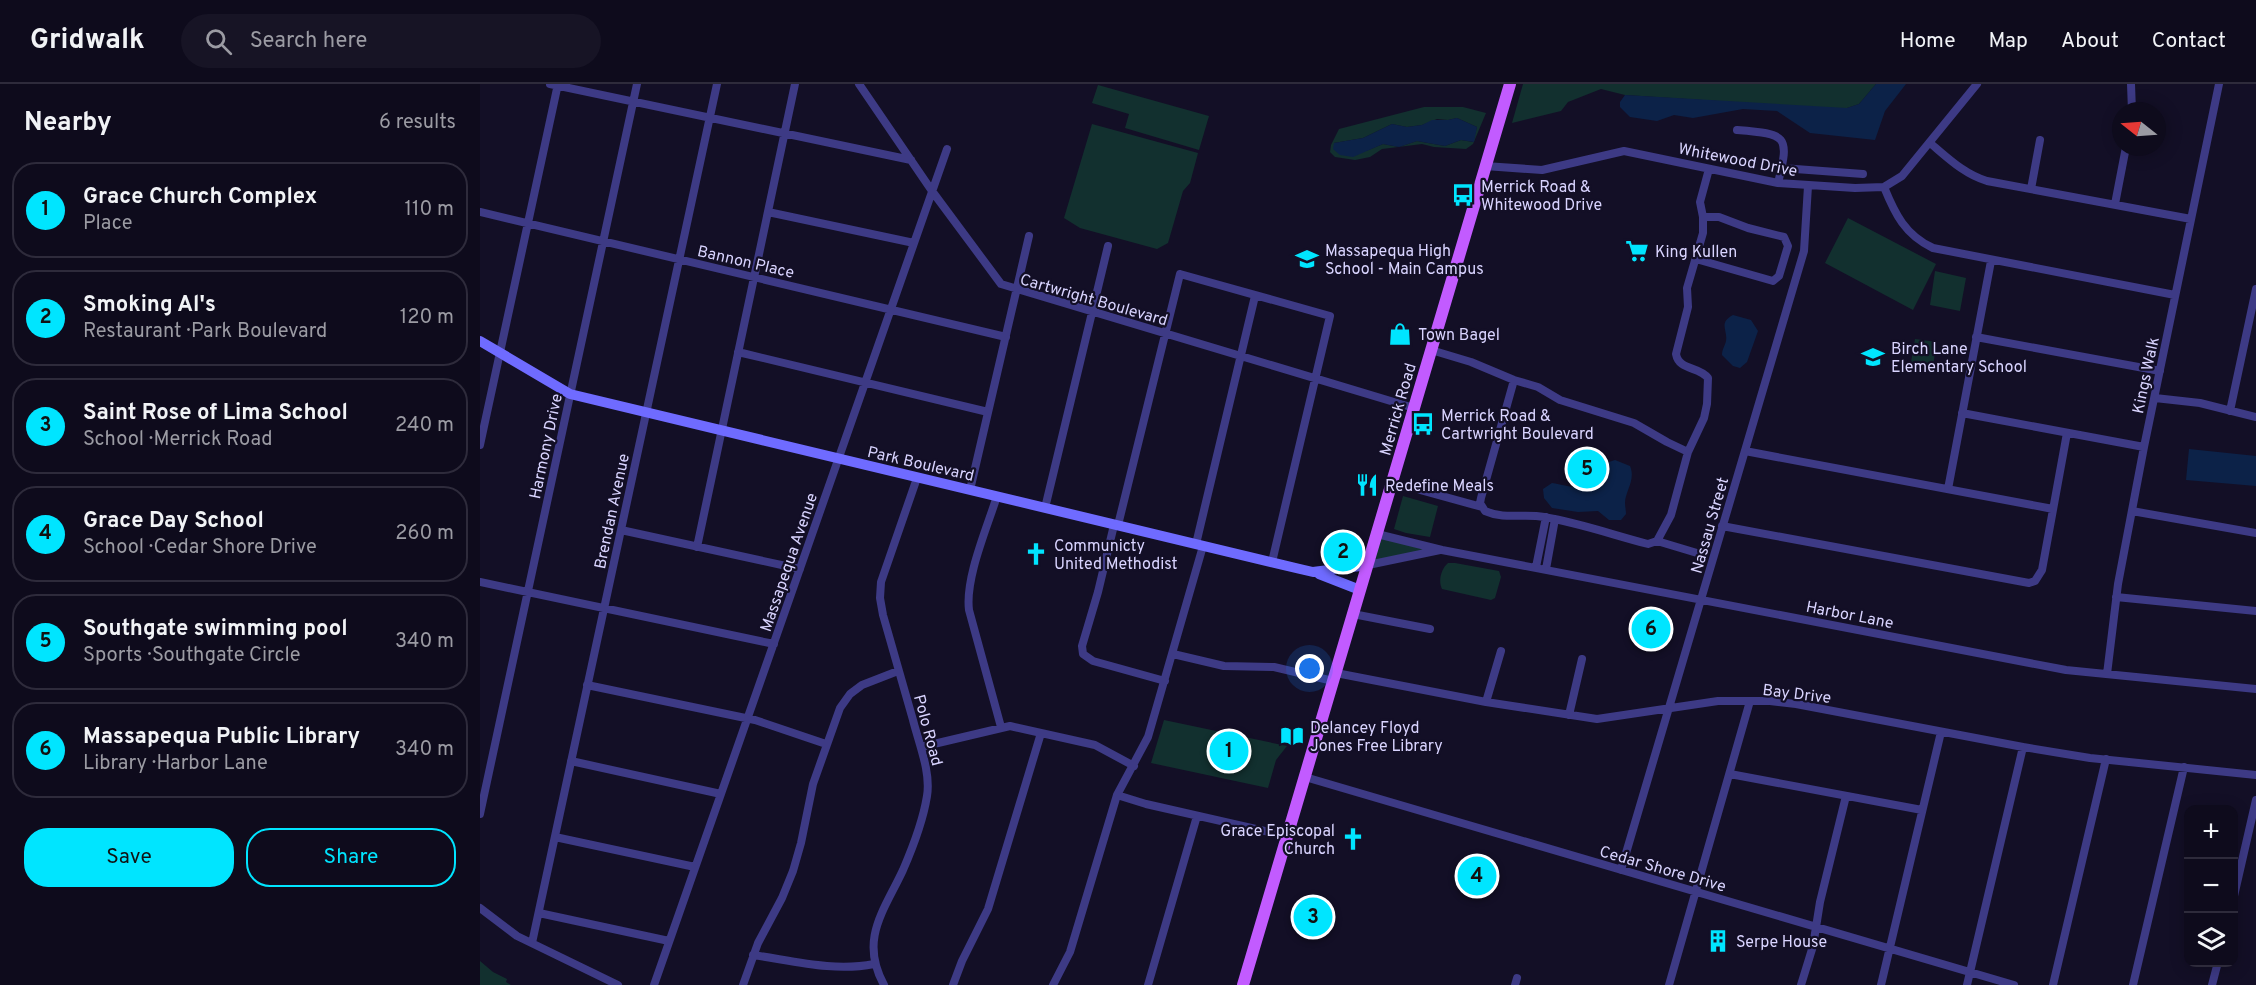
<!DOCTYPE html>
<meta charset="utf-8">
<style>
:root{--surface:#0e0b1c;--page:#171425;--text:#f1f3f6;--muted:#9b9ba3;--line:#2e2b3b;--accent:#00e5ff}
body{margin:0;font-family:Overpass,sans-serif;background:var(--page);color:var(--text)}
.controls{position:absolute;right:18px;bottom:18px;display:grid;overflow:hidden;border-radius:12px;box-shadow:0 3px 15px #0003}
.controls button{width:54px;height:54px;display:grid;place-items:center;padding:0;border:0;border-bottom:2px solid var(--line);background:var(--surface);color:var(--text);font:30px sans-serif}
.compass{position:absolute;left:1632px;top:18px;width:54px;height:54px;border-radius:50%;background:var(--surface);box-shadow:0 3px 15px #0003;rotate:287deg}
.you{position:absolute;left:830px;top:585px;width:21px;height:21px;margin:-15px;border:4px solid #fff;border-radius:50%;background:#1a73e8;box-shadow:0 0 0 9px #1a73e833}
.badge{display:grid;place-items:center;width:39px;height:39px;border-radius:50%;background:var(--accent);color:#111;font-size:20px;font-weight:700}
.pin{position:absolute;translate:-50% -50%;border:3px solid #fff;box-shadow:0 2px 6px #0006}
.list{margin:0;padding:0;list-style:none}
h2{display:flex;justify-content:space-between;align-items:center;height:78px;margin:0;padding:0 24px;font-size:26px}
h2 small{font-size:20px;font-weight:400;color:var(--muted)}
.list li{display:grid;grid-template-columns:39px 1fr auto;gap:18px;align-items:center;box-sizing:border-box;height:96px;margin:0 12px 12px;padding:0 12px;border:2px solid var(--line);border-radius:24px}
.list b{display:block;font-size:22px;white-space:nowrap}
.list p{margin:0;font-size:20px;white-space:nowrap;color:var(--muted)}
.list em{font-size:20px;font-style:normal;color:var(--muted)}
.actions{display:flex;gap:12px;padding:18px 24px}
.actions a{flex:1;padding:14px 0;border:2px solid var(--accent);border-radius:24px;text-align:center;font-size:21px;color:var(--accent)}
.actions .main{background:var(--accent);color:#111}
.icon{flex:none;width:33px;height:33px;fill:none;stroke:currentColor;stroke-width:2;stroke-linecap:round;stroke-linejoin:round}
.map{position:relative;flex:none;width:1776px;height:901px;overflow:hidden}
header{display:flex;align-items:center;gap:36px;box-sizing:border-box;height:84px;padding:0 30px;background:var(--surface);border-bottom:2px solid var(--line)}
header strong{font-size:28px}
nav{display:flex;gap:33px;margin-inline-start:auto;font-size:21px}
.search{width:420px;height:54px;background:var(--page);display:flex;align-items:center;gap:15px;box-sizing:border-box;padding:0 21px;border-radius:33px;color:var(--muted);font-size:22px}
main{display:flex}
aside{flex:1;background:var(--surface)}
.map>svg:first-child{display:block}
.green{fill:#12302f;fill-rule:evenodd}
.water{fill:#0c2248}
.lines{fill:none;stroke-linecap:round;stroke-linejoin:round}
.street{stroke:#3d3a85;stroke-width:8}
.secondary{stroke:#6f6bff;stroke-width:10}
.primary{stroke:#c25bff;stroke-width:12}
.labels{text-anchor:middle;stroke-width:4.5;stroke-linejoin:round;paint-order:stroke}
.street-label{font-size:16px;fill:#d9d4ff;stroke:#130f26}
.poi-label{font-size:16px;fill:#d9d4ff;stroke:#130f26;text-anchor:start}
</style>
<header>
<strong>Gridwalk</strong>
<div class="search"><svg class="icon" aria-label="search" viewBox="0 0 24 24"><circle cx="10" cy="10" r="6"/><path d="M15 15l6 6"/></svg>Search here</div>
<nav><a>Home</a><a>Map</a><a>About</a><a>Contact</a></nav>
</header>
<main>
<aside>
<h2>Nearby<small>6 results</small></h2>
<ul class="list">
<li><span class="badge">1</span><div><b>Grace Church Complex</b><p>Place</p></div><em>110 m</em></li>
<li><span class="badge">2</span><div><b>Smoking Al's</b><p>Restaurant · Park Boulevard</p></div><em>120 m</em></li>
<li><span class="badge">3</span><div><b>Saint Rose of Lima School</b><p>School · Merrick Road</p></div><em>240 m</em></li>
<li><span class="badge">4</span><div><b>Grace Day School</b><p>School · Cedar Shore Drive</p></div><em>260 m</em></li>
<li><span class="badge">5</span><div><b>Southgate swimming pool</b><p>Sports · Southgate Circle</p></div><em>340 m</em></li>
<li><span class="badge">6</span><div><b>Massapequa Public Library</b><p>Library · Harbor Lane</p></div><em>340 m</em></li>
</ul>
<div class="actions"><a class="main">Save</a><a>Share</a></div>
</aside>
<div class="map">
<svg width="1776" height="901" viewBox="0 0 1776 901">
<rect width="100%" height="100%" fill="#130f26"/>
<path class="green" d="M1043,0h353l-17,20 -15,5 -219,-14 -24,-6 -33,13 -7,9 -49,12z
M618,1l111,31 -10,34 -74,-22 4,-14 -37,-11z
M944,23h39l23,6 -13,31 -7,5 -32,-2 -12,-3 -40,5 -12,8 -15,3 -20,-3 -5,-5 1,-7 8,-16zM977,34l20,9 -4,15 -12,-2 -16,6 -28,-5 -18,6 -16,-3 -17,7 -32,-8 29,-5 29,-14 15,3 15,-2 15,-6 11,1z
M612,40l106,29 -8,30 -7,8 -15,52 -11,6 -77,-21 -16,-10z
M1368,134l88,46 -23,46 -88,-47z
M1455,187l31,7 -6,33 -30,-6z
M1435,255l22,3 -4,23 -22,-3z
M1093,373h15l10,4c-7,22 -8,24 -31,17z
M923,412l35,10 -8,31 -24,-4 -12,-4z
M898,451l61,15 -70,14z
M968,479h7l44,8 2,6 -6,21 -4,2 -49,-11c-4,-8 -1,-20 6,-26z
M684,636l123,26 -11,14 -8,28 -117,-25z
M0,877l13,11 14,7 -1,3 5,3h-31z"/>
<path class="water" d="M1396,0h30l-21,27 -10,29 -65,-7 -33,-22 -34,-2 -50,9 -19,-3 -17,6 -27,-4 -10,-10v-5l5,-7 222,13 12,-4z
M977,34l20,9 -3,15 -13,-2 -16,6 -28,-5 -18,6 -16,-3 -30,13 -13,-2 -7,-6 1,-6 29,-5 29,-14 15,3 15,-2 10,-5h16z
M1253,231l18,5 7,11 -11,31 -7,6 -7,-2 -11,-11c0,-6 3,-9 4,-14 2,-11 -8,-18 7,-26z
M1709,365l67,7v30l-70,-6z
M1135,376l15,6c6,14 -5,25 -5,37 0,4 1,7 1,11l-5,6h-12l-11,-9 -20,1 -26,-4 -8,-10 -1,-9 9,-6c15,2 41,13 51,-7 3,-5 3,-9 6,-14z"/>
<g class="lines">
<path class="street" d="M70,0l361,76
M379,0l73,107 69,93 413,124
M1651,0l1,27
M1257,46c50,4 53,5 41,53
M1450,59c18,15 34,31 57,38l204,38
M1005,82l57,4 82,-19 154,32 77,5 29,-1 18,-11 75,-92
M1302,84l81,6
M1404,103c11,27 21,48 49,61l242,47
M1551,105l9,-49
M1635,120l11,-57
M0,128l526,125
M288,128l146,31
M1216,175l77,22 6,-5 9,-30 -4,-9 -36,-9 -29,-11h-16
M1496,253l184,34
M951,266l40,12 43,18 24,7 22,13 74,23 33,19 21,10
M258,268l250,60
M1034,296l-33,118 -1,5 5,8c20,9 39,2 59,6 36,6 69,18 104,27l9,-3 14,-26 17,-63 16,-34 3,-14 1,-26c-9,-12 -29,-7 -32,-24l12,-47 -1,-19 16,-55v-16l-3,-15 9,-33
M1675,314l45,5 56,14
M1750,327l26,-122
M1482,329l182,34
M0,361l78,-361
M1265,367l308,58
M1468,405l43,-228
M490,406l59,-254
M940,406l62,17
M517,412c-10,32 -32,82 -28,114l32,117
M565,424l63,-262
M1652,427l124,22
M634,441l-16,67 -16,54 1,8 10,7 72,20
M638,441l62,-251 150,42 -58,246
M1242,442l307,57 6,-2 7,-11 25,-137
M141,446l179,39
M897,450l65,16 624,120 190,19
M1177,457l40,12
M716,460l59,-248
M217,463l98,-463
M888,481l72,-15
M1056,483l10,-50
M1066,485l9,-50
M0,498l294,62
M1636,513l140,14
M873,530l77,15
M693,570l51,12 50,1 59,14
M856,589l150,29 111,17 121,-18h52l26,3 227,43 67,11 166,17
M1627,590l11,-90 26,-137 75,-363
M107,601l168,35 71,24
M1006,618l15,-51
M1089,631l13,-56
M441,663l89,-21 85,19 39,21
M91,677l150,33
M1250,690l192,36
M825,693l709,208
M637,711l29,9 141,32
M0,730l157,-730
M75,753l140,30
M1141,786l183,-619 4,-65
M1754,812l22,-96
M0,824l37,28 101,49
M59,829l130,28
M52,859l185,-859
M273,871c41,6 81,17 121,9
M174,901l293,-836
M263,901l15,-42 24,-45 11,-27 8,-28 12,-59 27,-76 10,-14 12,-9 36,-14
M404,901c-25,-46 0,-74 19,-115 10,-23 20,-49 24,-74 4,-24 -8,-52 -14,-76 -10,-35 -20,-70 -30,-105l-3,-17 1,-16 36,-104
M473,901l9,-24 26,-52 53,-176
M573,901l17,-33 47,-157 31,-58 55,-191
M668,901l49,-169
M1035,901l2,-7
M1189,901l81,-284
M1321,901l12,-39 7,-44 26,-106
M1401,901l60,-253
M1487,901l56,-238
M1573,901l53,-226
M1653,901l51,-218
M1732,901l6,-23"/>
<path class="secondary" d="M0,257l90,53 730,175 13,3 55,-7
M839,490l41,16"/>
<path class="primary" d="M763,901l267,-901"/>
</g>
<defs>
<g id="bus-bare" transform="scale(1.8)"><path d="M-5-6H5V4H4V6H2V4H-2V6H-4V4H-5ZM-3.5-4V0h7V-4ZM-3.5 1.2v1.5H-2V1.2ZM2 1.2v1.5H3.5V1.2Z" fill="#00e5ff" stroke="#130f26" stroke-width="2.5" paint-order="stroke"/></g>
<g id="supermarket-bare" transform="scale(1.8)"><path d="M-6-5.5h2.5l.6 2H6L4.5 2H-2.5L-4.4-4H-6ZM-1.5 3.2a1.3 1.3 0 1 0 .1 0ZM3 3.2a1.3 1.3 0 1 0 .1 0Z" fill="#00e5ff" stroke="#130f26" stroke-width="2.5" paint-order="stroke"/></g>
<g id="school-bare" transform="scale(1.8)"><path d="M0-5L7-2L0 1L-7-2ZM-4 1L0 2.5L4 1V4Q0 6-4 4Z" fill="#00e5ff" stroke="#130f26" stroke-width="2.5" paint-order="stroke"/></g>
<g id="shop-bare" transform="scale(1.8)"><path d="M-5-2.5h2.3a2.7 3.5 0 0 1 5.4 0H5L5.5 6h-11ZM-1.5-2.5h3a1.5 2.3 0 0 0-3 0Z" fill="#00e5ff" stroke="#130f26" stroke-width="2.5" paint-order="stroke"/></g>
<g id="restaurant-bare" transform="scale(1.8)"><path d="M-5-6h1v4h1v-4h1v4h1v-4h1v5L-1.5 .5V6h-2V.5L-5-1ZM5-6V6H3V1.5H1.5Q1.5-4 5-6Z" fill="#00e5ff" stroke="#130f26" stroke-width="2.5" paint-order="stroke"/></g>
<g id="church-bare" transform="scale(1.8)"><path d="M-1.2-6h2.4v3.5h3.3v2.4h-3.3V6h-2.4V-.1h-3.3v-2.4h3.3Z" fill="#00e5ff" stroke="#130f26" stroke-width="2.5" paint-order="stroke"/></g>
<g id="library-bare" transform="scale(1.8)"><path d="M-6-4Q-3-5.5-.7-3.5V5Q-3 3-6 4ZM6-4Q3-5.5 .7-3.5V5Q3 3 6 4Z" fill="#00e5ff" stroke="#130f26" stroke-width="2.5" paint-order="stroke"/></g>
<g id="building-bare" transform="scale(1.8)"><path d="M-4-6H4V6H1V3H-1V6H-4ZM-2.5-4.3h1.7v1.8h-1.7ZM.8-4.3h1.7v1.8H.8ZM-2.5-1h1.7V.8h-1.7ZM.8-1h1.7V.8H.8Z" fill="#00e5ff" stroke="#130f26" stroke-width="2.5" paint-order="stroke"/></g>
</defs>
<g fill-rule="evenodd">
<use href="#bus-bare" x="983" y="111"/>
<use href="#supermarket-bare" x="1157" y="167"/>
<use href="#school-bare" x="827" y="175"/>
<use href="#shop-bare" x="920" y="250"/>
<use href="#school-bare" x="1393" y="273"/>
<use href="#bus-bare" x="943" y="340"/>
<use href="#restaurant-bare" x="887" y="401"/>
<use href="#church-bare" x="556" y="470"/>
<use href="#library-bare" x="812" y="652"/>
<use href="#church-bare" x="873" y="755"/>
<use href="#building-bare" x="1238" y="857"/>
</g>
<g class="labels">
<g class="street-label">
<text transform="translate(1258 75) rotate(11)" y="6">Whitewood Drive</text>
<text transform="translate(266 177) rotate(13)" y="6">Bannon Place</text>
<text transform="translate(614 215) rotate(16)" y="6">Cartwright Boulevard</text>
<text transform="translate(1665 291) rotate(-78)" y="6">Kings Walk</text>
<text transform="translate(917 325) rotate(-74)" y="6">Merrick Road</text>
<text transform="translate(65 362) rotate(-78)" y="6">Harmony Drive</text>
<text transform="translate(441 379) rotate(13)" y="6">Park Boulevard</text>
<text transform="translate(131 427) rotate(-78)" y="6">Brendan Avenue</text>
<text transform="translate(1229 441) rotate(-74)" y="6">Nassau Street</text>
<text transform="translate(308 478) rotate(-71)" y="6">Massapequa Avenue</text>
<text transform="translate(1370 530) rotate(11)" y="6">Harbor Lane</text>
<text transform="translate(1317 609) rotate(7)" y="6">Bay Drive</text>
<text transform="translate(449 646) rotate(75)" y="6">Polo Road</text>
<text transform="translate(1183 784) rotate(16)" y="6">Cedar Shore Drive</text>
</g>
<g class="poi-label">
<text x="1001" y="108">Merrick Road &amp;<tspan x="1001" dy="18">Whitewood Drive</tspan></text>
<text x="845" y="172">Massapequa High<tspan x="845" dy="18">School - Main Campus</tspan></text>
<text x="1175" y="173">King Kullen</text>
<text x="938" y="256">Town Bagel</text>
<text x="1411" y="270">Birch Lane<tspan x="1411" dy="18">Elementary School</tspan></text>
<text x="961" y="337">Merrick Road &amp;<tspan x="961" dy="18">Cartwright Boulevard</tspan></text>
<text x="905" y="407">Redefine Meals</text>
<text x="574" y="467">Communicty<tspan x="574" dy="18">United Methodist</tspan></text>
<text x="830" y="649">Delancey Floyd<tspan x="830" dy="18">Jones Free Library</tspan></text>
<text x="855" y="752" text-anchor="end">Grace Episcopal<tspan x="855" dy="18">Church</tspan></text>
<text x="1256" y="863">Serpe House</text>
</g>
</g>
</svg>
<div class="controls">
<button>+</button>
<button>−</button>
<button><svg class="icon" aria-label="layers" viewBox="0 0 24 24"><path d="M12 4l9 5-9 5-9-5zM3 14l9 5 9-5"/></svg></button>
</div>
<svg class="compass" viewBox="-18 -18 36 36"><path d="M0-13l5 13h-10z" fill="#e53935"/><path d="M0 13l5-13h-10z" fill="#9b9ba3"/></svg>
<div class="you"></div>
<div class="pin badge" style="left:749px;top:667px">1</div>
<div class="pin badge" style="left:863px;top:468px">2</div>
<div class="pin badge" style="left:833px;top:833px">3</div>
<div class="pin badge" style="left:997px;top:792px">4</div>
<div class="pin badge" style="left:1107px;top:385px">5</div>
<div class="pin badge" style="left:1171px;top:545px">6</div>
</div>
</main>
